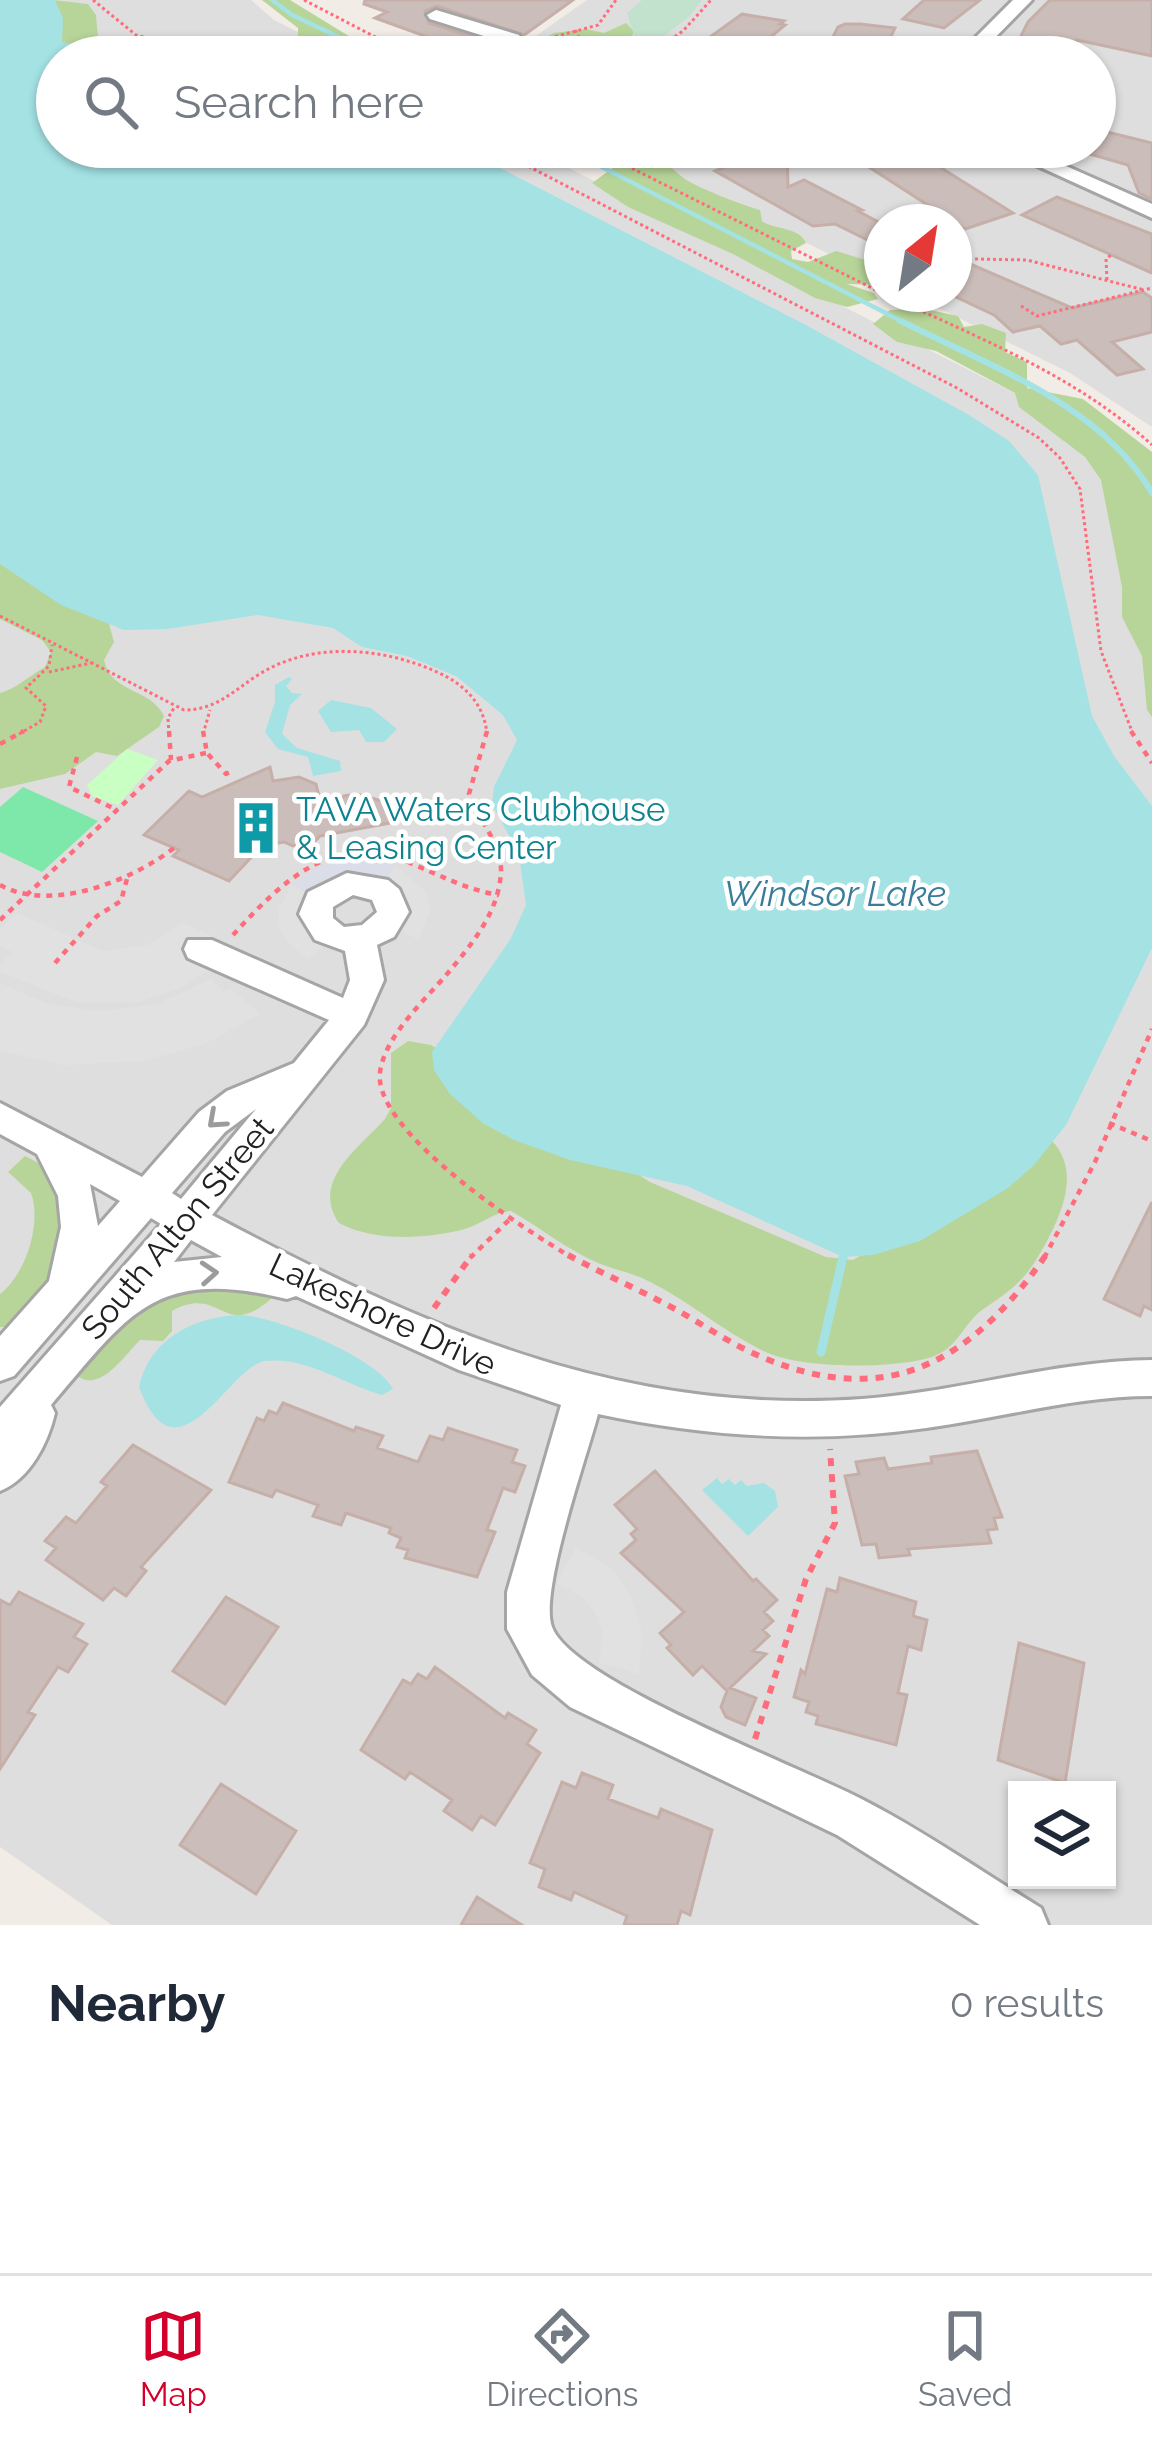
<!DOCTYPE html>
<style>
:root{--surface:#fff;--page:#f6f6f7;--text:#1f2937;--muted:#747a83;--line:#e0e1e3;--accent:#d3002b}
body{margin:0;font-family:Raleway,sans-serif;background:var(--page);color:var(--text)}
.controls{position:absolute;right:36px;bottom:36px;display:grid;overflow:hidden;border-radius:0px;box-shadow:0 3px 9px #0004}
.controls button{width:108px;height:108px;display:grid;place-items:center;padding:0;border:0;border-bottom:3px solid var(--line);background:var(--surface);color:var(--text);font:60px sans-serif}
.compass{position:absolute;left:864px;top:204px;width:108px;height:108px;border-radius:50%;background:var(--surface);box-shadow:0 3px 9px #0004;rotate:30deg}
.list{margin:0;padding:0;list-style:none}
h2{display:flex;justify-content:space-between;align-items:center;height:156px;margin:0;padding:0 48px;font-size:51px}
h2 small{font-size:39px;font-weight:400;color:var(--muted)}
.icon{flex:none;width:66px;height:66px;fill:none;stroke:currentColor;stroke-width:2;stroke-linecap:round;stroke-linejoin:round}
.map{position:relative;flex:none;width:1152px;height:1925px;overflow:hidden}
.search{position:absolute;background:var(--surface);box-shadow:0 3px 9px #0004;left:36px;right:36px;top:36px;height:132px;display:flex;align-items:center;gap:30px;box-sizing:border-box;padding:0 42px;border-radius:66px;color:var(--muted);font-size:45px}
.sheet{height:348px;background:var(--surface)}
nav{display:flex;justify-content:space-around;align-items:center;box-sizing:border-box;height:168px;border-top:3px solid var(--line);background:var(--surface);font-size:33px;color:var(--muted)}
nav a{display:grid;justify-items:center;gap:6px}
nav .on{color:var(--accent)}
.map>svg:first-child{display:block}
.residential{fill:#dfdede;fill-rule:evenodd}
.forest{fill:#b7d598}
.wetland{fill:#c3e2cd}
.park{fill:#c9ffc2}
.pitch{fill:#7ee8aa}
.parking{fill:#e1e1e1}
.plaza{fill:#dbdee8}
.water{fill:#a4e2e4}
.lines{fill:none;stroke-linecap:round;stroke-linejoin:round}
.stream-far2{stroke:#a4e2e4;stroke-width:4.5}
.stream-far1{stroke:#a4e2e4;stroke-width:6}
.stream{stroke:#a4e2e4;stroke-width:9}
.building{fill:#cbbdba;stroke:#c6afa8;stroke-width:3}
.minor-casing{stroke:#a5a5a5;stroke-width:6}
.path-far2{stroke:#ff6c7b;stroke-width:3;stroke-dasharray:3 3;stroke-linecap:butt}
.path-far1{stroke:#ff6c7b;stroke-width:4.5;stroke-dasharray:6 6;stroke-linecap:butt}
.path{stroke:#ff6c7b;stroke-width:6;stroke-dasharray:8 8;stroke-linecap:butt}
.minor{fill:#fff;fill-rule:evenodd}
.oneway{stroke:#9b9b9b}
.labels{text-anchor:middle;stroke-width:9;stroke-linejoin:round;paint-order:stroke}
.culture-label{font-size:33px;fill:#0d838f;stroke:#fff;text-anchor:start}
.street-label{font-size:33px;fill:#212121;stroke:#fff}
.water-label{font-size:36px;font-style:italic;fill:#397d9a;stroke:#fff}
</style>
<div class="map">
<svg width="1152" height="1925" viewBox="0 0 1152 1925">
<rect width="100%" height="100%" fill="#f2ece7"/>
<path class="residential" d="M0,0h251l23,20 74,37h-291v90h470l525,265 71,57 29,151v1305h-1040l-112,-78zM1017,1790h90v90h-90z
M587,0h565v427l-82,-54 -160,-79h44v-72h-72v58l-270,-133h483v-90h-589z"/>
<path class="forest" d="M53,0l35,4 8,11 2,23 60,9 2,7 -26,3 -74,-11z
M262,0h28l93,57h-130l-75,-12c40,-10 82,15 120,-2v-15z
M626,23l9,9 -12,13 4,12h-116l43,-24 32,-4 18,4z
M642,155c21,3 26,10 39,21 13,11 64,30 79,34l2,11c15,10 36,5 44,22l-15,8 1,8 16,3 28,-11 46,14v20l-35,-1 27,9 4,6 -31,8 -32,-9 -82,-44 -105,-47 -36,-24 36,-26z
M920,308l38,8 6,11 18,-3 24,9 -1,19 22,10v26l56,11 69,53v265l-5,-7 -5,-54 -20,-39v-30l-21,-107 -16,-23 -66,-50 -4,-14 -79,-42 -39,-9 -24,-18 17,-14z
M0,554l108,66 6,22 -10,18c7,34 46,27 60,56l-5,11 -42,29 -21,-4 -31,22 -65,15v-96c16,-4 30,-18 45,-26l6,-15 -9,-12 -42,-21z
M408,1041l23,4 219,137 176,75 27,3 199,-119c28,29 11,70 -6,102 -20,36 -29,43 -61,65 -21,13 -26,40 -53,49 -38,12 -127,12 -164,-4 -44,-20 -82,-55 -126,-75 -14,-6 -30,-9 -44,-15 -32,-14 -57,-35 -87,-52 -17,1 -29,13 -46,18 -38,10 -91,13 -126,-6 -29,-42 20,-75 46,-104l6,-11v-55z
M25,1156l33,17 15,83 -62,71h-11v-33c26,-20 42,-71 31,-101l-23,-21z
M181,1279l93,17c-51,48 -52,-13 -102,15v20l-9,10 -23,-1c-16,16 -43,58 -67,32l11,-29z"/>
<path class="wetland" d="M642,0h60l-12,16 -44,34 -9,-5 -10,-32z"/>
<path class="park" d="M127,749l31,11 -40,45 -26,-9 -5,-11z"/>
<path class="pitch" d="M23,787l75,34 -56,51 -42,-20v-45z"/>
<path class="parking" d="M396,865l31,28 3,19 -12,27 -31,-14 -8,-37z
M291,885l30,12 12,39 -24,23 -20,-15 -10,-17v-19z
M17,913l86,38 45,-6 35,-22 35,16 -22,21 14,10 -32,19 -39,13h-63l-76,-30v-8l13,-12 -13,-7v-17z
M211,979l12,13 7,-4 30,26 -55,30 -62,17 -79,4 -64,-14v-68l48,21 52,7 58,-7z
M576,1547l35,22 19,25 12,39 -3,41 -40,-11 4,-29 -8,-22 -13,-15 -25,-14z"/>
<path class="plaza" d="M365,858l31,7 -17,23 -58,9 -30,-12 35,-22z"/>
<path class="water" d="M0,0h55l8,18 -1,24 88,15h-93v90h402l345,177 165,91 40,26 29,34 54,241 22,40 38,50v142l-86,177 -32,40 -26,23 -88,53 -47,14 -30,2 -156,-71 -117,-26 -56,-20 -30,-16 -34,-30 -16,-24 -2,-18 78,-112 16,-35 -7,-51 -27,-50 2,-17 23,-47 -14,-25 -47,-39 -49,-20 -45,-9 -29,-19 -75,-13 -91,14 -43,1 -63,-25 -61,-41z
M289,677l3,2 -6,7 6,7 10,1 -12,11 -8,29 15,14 43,13 1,10 -28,5 -5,-19 -30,-8 -13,-17 10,-30v-17z
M331,700l40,8 26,21 -13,13h-18l-7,-12 -28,2 -13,-21z
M240,1315c35,1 138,43 153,74l-11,6c-38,-11 -77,-39 -117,-34 -36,5 -88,128 -126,26 10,-48 56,-71 101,-72z
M717,1478l5,6 7,-5 6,6 6,-5 6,6 17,-3 11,8 3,16 -30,29 -46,-46z"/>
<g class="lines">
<path class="stream-far2" d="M272,0l20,15 89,42
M563,147l342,176"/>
<path class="stream-far1" d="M899,320c88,45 202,84 253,173"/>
<path class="stream" d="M821,1352l22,-95"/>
</g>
<path class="building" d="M365,0h208l-49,35 -87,-29 -12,5 4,12 73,23 -19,11 -108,-39 12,-6 -23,-8z
M924,0h56l-36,28 -41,-9z
M1050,0h102v56l-75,-16 -7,16 -53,-12 11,-22z
M742,14l42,7 -4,3 5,1 -36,30 -67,2z
M845,24h15l35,4 -14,29h-58l15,-30z
M1095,129l57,14v56l-13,-6 -11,-28 -38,-11 5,-4z
M774,147h13l1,40 16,-7 58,30 -4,1 24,13v23l-47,-23 -22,2 -98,-55z
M902,147l9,2 102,64 -48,16 -96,-62 4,-1 -7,-5 12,-3 -3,-3z
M1057,197l95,37v39l-130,-58z
M954,257l118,51 71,-16 9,6v34l-40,10 31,27 -26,6 -40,-35 -16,4 -21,-18 -27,6 -19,-17 -40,-19z
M270,767l3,14 26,-4 17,7 8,32 20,-20 13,-2 32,9 6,19 -75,14 -6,6 -21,4 -9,-4 -22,4 -33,35 -56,-25 6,-6 -35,-15 45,-44 13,6z
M1152,1202v108l-8,-4 -4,10 -36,-17z
M283,1403l71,28 2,-4 27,9 -6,12 41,14 12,-26 13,4 5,-12 69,22 -5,12 13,4 -10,26 -12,-4 -16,42 8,2 -18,45 -72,-19 3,-8 -11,-3 4,-9 -12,-5 2,-5 -45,-15 -5,12 -28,-9 5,-11 -42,-15 -4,7 -43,-15 28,-64 7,3 5,-10 8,3z
M133,1445l78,45 -70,77 5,4 -20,25 -12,-8 -11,12 -57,-40 10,-12 -11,-7 21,-24 10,6 31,-37 -6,-4z
M977,1451l25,66 -8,1 3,11 -10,1 4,13 -83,6 2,6 -31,3 -3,-14 -14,1 -17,-69 14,-2 -3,-12 28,-4 4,11 44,-6 -1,-6z
M655,1471l98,110 3,-2 21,21 -13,12 9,9 -10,9 6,6 -16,15 13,3 -36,34 26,10 -11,27 -19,-8 -5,-10 6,-16 -25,-25 -9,9 -26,-27 4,-3 -11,-12 24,-21 -63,-59 15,-13 -5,-6 6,-5 -22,-24z
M840,1578l76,24 -3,14 14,4 -6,30 -13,-4 -10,47 9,2 -11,50 -80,-21 2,-8 -12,-4 3,-10 -15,-5 7,-27 4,4 22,-85 10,3z
M19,1592l64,32 -9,13 13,7 -19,28 -10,-5 -30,45 7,3 -35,54v-169l10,5z
M226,1597l52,30 -53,77 -52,-33z
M1019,1643l65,20 -19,120 -67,-23z
M435,1667l70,51 3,-5 28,17 -9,14 13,9 -45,72 -14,-9 -9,14 -28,-19 8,-11 -42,-28 -5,7 -44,-29 42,-70 8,4 7,-10 9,5z
M582,1773l31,12 -5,14 50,19 3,-9 51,21 -22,85 -9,-4 -4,14h-53l3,-9 -53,-24 -3,8 -32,-13 6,-18 -15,-6 32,-81 14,6z
M221,1784l75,47 -40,63 -76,-49z
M477,1897l45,28h-61z"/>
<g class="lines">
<g class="minor-casing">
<path id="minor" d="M1013,0h19l-56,57h-20z
M436,10l83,25 2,4 -9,6 -82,-26 -3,-4z
M996,147h27l129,57v14z
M347,873l41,7 11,9 10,23 -15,25 -17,8 7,35 -20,45 -152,190c209,111 407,201 650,184 98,-7 192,-38 290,-39v36c-77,0 -150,22 -226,32 -111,16 -219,9 -328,-14 -11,42 -59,178 -46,213 21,56 256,142 317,176 59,31 115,70 172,105l7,17h-68l-143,-90 -267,-128 -38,-32 -25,-46v-37l54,-187 -102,-35 -163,-74 -9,3c-133,-32 -157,14 -236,106l4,8c-7,30 -25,66 -55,78v-84l161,-183 -10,-6 -137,158 -14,5v-45l49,-55 12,-54 -3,-31 -21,-42 -37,-20v-31l142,74 57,-65 28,-21 67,-28 35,-43 -141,-62 -4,-9 4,-9h24l131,58 7,-18 -5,-29 -30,-11 -16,-26 9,-22zM353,895l19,5 5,12 -15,13 -18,2 -11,-9v-11zM256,1109l-75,90 -9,-6 53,-61zM90,1184l30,17 -22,25zM191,1240l31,17 -48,5z"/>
</g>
<path class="path-far2" d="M93,0l43,35 84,22
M304,0l110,57
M575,30l15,27
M532,43l66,-18 18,-25
M645,57l38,-26 28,-31
M491,147l466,241 82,50 21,20 20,31 21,162 32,83
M589,147l293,146
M975,259l52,1 117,30
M1107,280l-1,-21 5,-4
M885,294c93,44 190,81 267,151
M1021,306l16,10 115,-28
M0,616l184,94c32,0 49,-19 74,-35 53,-34 124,-28 179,-3 27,12 47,31 50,62
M49,672l42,-9
M19,734l21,-12 6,-16 -20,-18 23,-22 3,-21
M169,734l-1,-16 6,-10
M203,734l7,-24"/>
<path class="path-far1" d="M169,731l2,29
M203,731l4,22 19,21 7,-4
M487,731l-18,63c9,25 32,49 32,76 -1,41 -29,74 -54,104 -23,27 -62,62 -67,98 -8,59 146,159 193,186
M1131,731l21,32
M0,744l24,-13
M77,757l-8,30 48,23
M0,885c51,28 131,-4 174,-37
M0,920l169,-159 37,-8
M233,935c49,-54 101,-105 177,-72 30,12 57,27 89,32
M55,963l42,-47 24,-15 7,-26
M1109,1123l43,18
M470,1258l42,-41
M1044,1258l51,-96 57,-133"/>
<path class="path" d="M568,1255c35,19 72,35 107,54 29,16 57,36 89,49 127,53 210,0 282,-103
M434,1308l38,-53
M755,1739l51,-160 29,-56 -5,-74"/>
<use href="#minor" class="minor"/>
</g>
<defs><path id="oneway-chevron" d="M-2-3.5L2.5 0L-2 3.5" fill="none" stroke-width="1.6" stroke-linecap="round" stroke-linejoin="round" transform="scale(3)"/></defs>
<g class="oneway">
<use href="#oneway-chevron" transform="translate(216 1120) rotate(138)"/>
<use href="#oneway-chevron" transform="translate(209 1273) rotate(-4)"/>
</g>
<defs>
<g id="building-bare" transform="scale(4.14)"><path d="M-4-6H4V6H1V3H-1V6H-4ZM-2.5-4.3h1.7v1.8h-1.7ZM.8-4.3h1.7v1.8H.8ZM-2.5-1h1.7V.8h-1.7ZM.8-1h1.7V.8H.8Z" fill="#0f9aa8" stroke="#fff" stroke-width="2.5" paint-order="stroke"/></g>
</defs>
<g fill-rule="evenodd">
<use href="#building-bare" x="256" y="828"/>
</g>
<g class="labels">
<g class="culture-label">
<text x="296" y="821">TAVA Waters Clubhouse<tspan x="296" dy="38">&amp; Leasing Center</tspan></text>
</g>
<g class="street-label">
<text transform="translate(177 1228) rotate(-50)" y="12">South Alton Street</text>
<text transform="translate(383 1314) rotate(25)" y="12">Lakeshore Drive</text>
</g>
<g class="water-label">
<text x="835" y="906">Windsor Lake</text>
</g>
</g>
</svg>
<div class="controls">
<button><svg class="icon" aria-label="layers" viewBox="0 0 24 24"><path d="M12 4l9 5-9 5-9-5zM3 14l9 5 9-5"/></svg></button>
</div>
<svg class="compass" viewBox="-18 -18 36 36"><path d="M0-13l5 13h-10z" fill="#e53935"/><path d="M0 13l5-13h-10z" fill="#747a83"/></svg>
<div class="search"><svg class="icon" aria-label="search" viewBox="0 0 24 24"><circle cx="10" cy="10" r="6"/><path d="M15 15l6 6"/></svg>Search here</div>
</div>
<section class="sheet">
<h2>Nearby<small>0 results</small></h2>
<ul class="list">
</ul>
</section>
<nav>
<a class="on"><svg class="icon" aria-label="map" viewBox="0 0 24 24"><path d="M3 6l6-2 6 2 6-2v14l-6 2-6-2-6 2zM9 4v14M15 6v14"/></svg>Map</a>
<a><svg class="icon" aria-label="directions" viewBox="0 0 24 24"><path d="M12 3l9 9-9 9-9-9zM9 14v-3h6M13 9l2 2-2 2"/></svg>Directions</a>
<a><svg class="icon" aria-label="saved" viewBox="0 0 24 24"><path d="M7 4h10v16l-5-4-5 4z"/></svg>Saved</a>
</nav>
